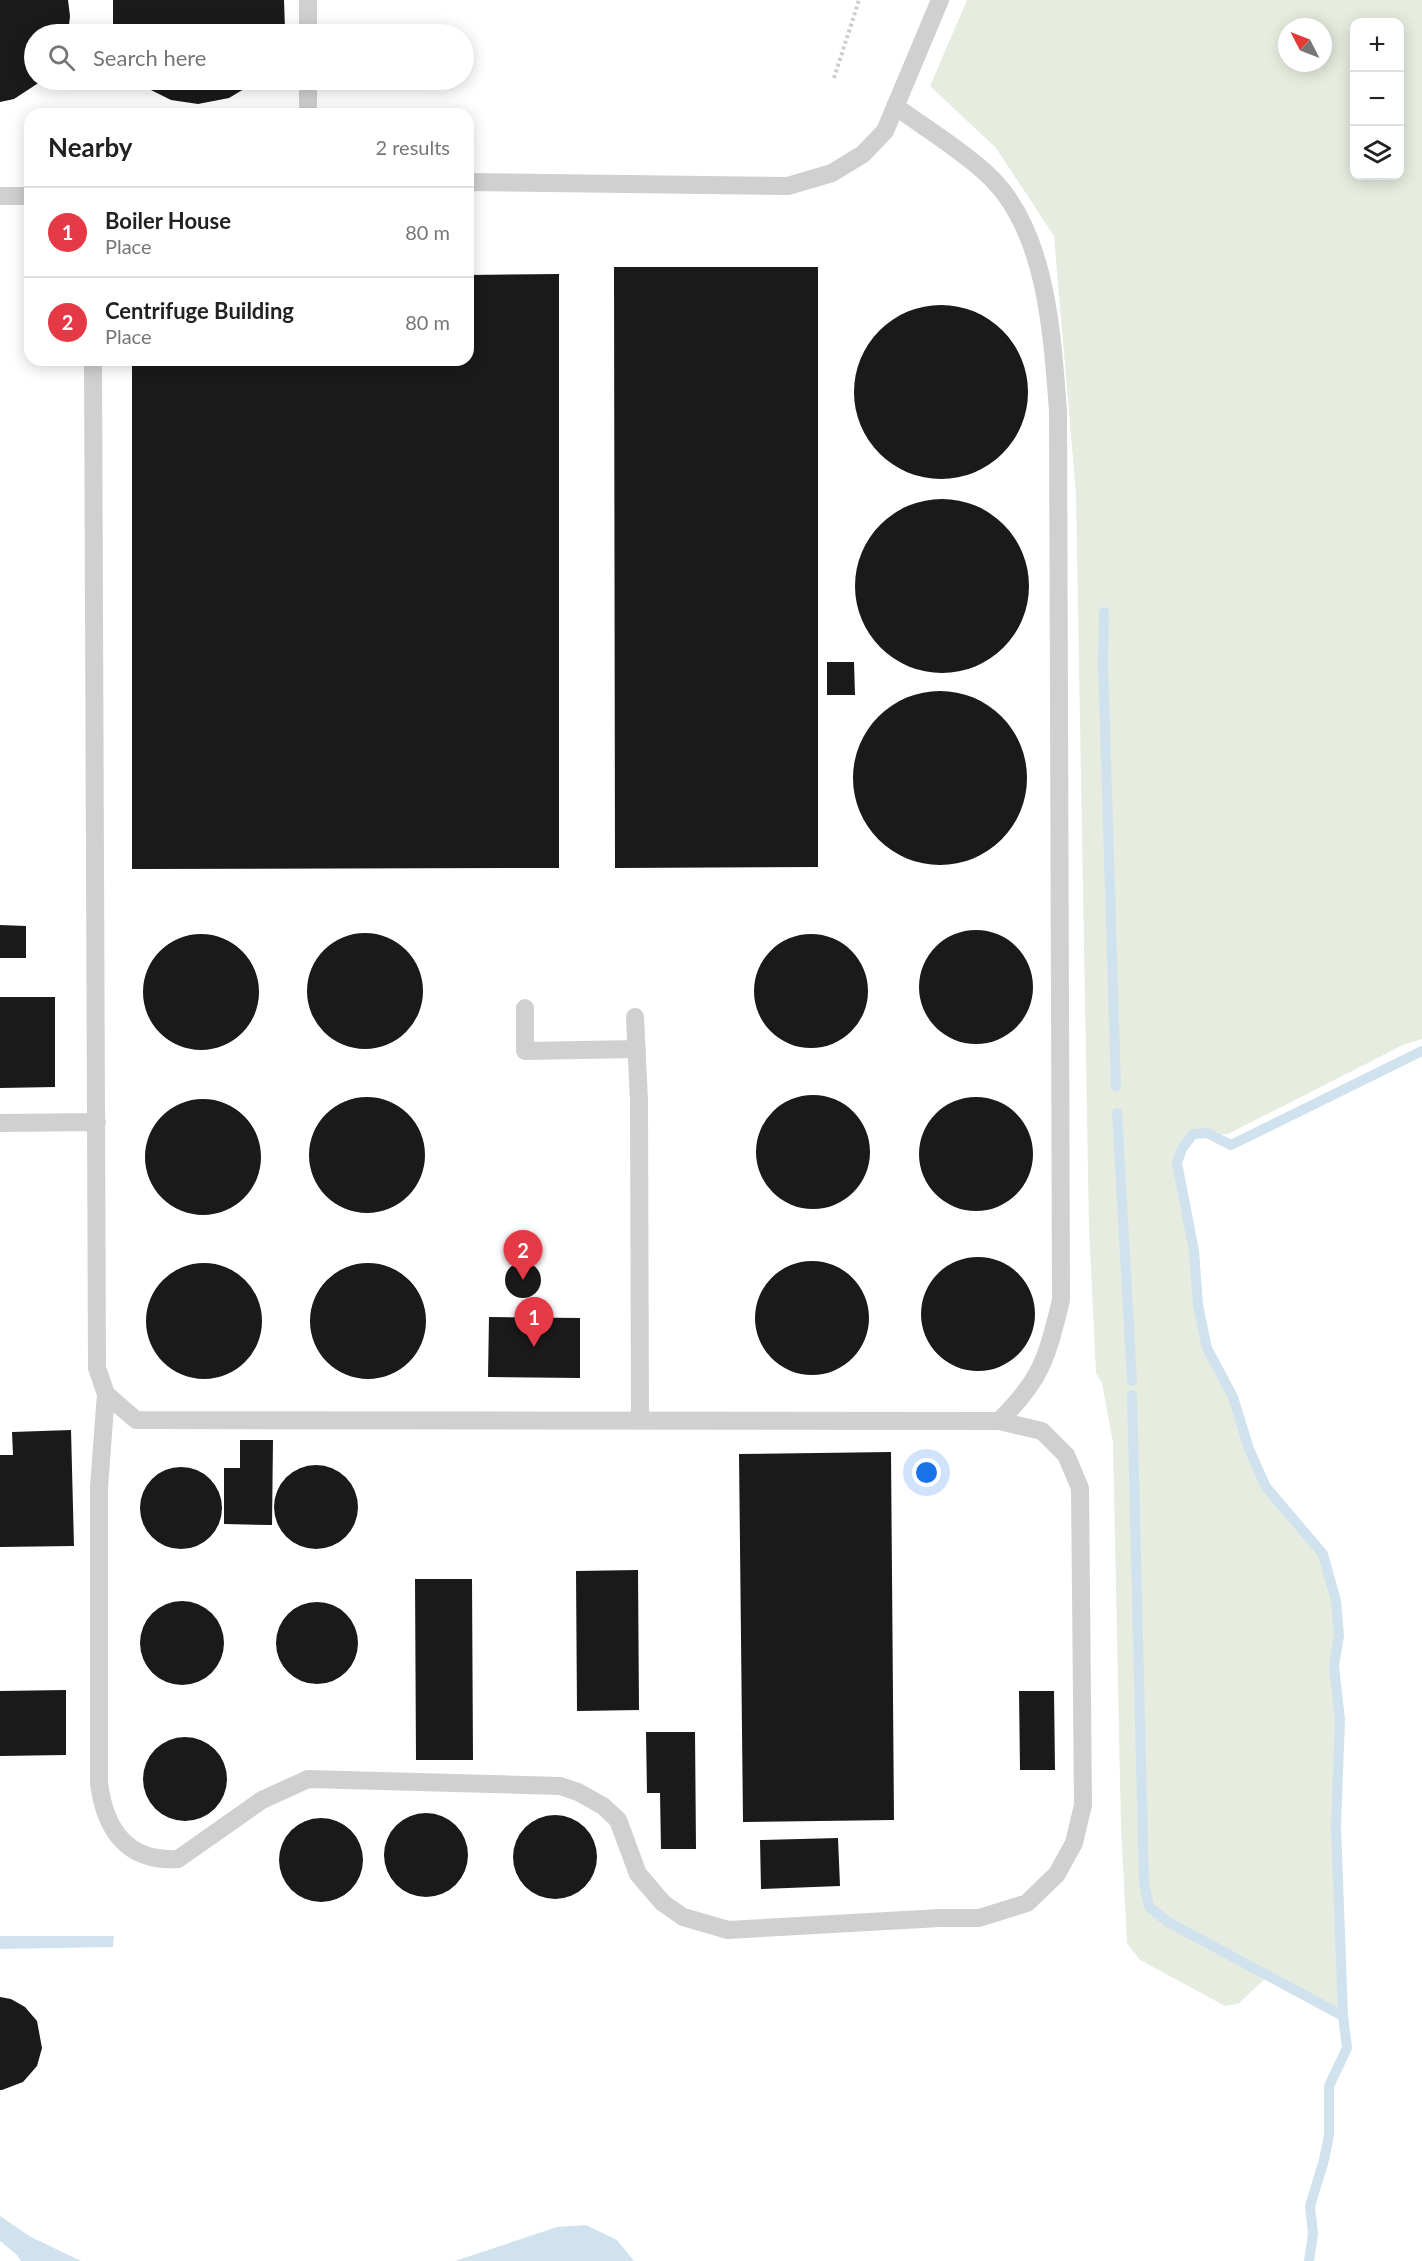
<!DOCTYPE html>
<meta charset="utf-8">
<style>
:root{--surface:#fff;--page:#f2f2f2;--text:#222;--muted:#767676;--line:#e0e0e0;--accent:#e63946}
body{margin:0;font-family:Lato,sans-serif;background:var(--page);color:var(--text)}
.controls{position:absolute;right:18px;top:18px;display:grid;overflow:hidden;border-radius:12px;box-shadow:0 3px 15px #0003}
.controls button{width:54px;height:54px;display:grid;place-items:center;padding:0;border:0;border-bottom:2px solid var(--line);background:var(--surface);color:var(--text);font:30px sans-serif}
.compass{position:absolute;left:1278px;top:18px;width:54px;height:54px;border-radius:50%;background:var(--surface);box-shadow:0 3px 15px #0003;rotate:312deg}
.you{position:absolute;left:927px;top:1473px;width:21px;height:21px;margin:-15px;border:4px solid #fff;border-radius:50%;background:#1a73e8;box-shadow:0 0 0 9px #1a73e833}
.badge{display:grid;place-items:center;width:39px;height:39px;border-radius:50%;background:var(--accent);color:#fff;font-size:20px;font-weight:700}
.pin{position:absolute;translate:-50% -50px;filter:drop-shadow(0 2px 3px #0008)}
.pin::after{content:'';position:absolute;top:32px;width:21px;height:18px;background:inherit;clip-path:polygon(0 0,100% 0,50% 100%)}
.list{margin:0;padding:0;list-style:none}
h2{display:flex;justify-content:space-between;align-items:center;height:78px;margin:0;padding:0 24px;font-size:26px}
h2 small{font-size:20px;font-weight:400;color:var(--muted)}
.list li{display:grid;grid-template-columns:39px 1fr auto;gap:18px;align-items:center;box-sizing:border-box;height:90px;padding:0 24px;border-top:2px solid var(--line)}
.list b{display:block;font-size:22px;white-space:nowrap}
.list p{margin:0;font-size:20px;white-space:nowrap;color:var(--muted)}
.list em{font-size:20px;font-style:normal;color:var(--muted)}
.icon{flex:none;width:33px;height:33px;fill:none;stroke:currentColor;stroke-width:2;stroke-linecap:round;stroke-linejoin:round}
.map{position:relative;flex:none;width:1422px;height:2261px;overflow:hidden}
.search{position:absolute;background:var(--surface);box-shadow:0 3px 15px #0003;left:24px;top:24px;width:450px;height:66px;display:flex;align-items:center;gap:15px;box-sizing:border-box;padding:0 21px;border-radius:33px;color:var(--muted);font-size:22px}
.panel{position:absolute;background:var(--surface);box-shadow:0 3px 15px #0003;left:24px;top:108px;width:450px;height:258px;border-radius:18px}
.map>svg:first-child{display:block}
.green{fill:#e6ecdf;fill-rule:evenodd}
.water{fill:#cfe2ee}
.lines{fill:none;stroke-linecap:round;stroke-linejoin:round}
.stream{stroke:#cfe2ee;stroke-width:10}
.building{fill:#1a1a1a}
.path{stroke:#cdcdcd;stroke-width:4;stroke-dasharray:3 3;stroke-linecap:butt}
.lane{stroke:#d0d0d0;stroke-width:18}
</style>
<div class="map">
<svg width="1422" height="2261" viewBox="0 0 1422 2261">
<rect width="100%" height="100%" fill="#fff"/>
<path class="green" d="M967,0h455v1039l-19,6 -175,89 -34,1 -12,14 -5,14 17,88 4,54 9,43 26,49 16,52 17,38 57,67 13,47 3,35 -5,30 6,54 -4,106 7,190 -75,-40 -30,28 -13,2 -85,-46 -13,-17 -6,-116 -8,-384 -11,-60 -6,-10 -7,-144 -13,-735 -22,-258 -58,-88 -66,-62zM1354,22h46v154h-46zM1287,27h36v36h-36z"/>
<path class="water" d="M0,1936h114l-1,11 -113,2z
M0,2216l31,21 50,24h-60l-4,-6 -17,-14z
M586,2225l31,15 17,21h-179l102,-34z"/>
<g class="lines">
<path class="stream" d="M1104,612l-1,51 13,423
M1117,1113l15,268
M1132,1395l12,488 5,24 19,15 175,94 4,32 -18,38v49l-5,25 -14,46 3,28 -4,27
M1343,2016l-7,-190 4,-106 -6,-54 5,-30 -3,-35 -13,-47 -57,-67 -17,-38 -16,-52 -26,-49 -9,-43 -4,-54 -17,-88 5,-14 11,-15 14,-1 24,12 191,-94"/>
</g>
<path class="building" d="M0,0h68l2,16 -2,18h-34v46h9l-29,19 -14,3z
M113,0h171l1,29 -1,5h-171z
M138,80h121l-30,18 -31,6 -27,-4 -20,-10z
M614,267h204v600l-203,1z
M559,274v594l-427,1v-509h336v-85z
M854 392a87 87 0 1 1 174 0a87 87 0 1 1-174 0Z
M855 586a87 87 0 1 1 174 0a87 87 0 1 1-174 0Z
M827,662h27l1,33h-28z
M853 778a87 87 0 1 1 174 0a87 87 0 1 1-174 0Z
M0,925l26,1v32h-26z
M919 987a57 57 0 1 1 114 0a57 57 0 1 1-114 0Z
M307 991a58 58 0 1 1 116 0a58 58 0 1 1-116 0Z
M143 992a58 58 0 1 1 116 0a58 58 0 1 1-116 0Z
M754 991a57 57 0 1 1 114 0a57 57 0 1 1-114 0Z
M0,997h55v90l-55,1z
M756 1152a57 57 0 1 1 114 0a57 57 0 1 1-114 0Z
M309 1155a58 58 0 1 1 116 0a58 58 0 1 1-116 0Z
M919 1154a57 57 0 1 1 114 0a57 57 0 1 1-114 0Z
M145 1157a58 58 0 1 1 116 0a58 58 0 1 1-116 0Z
M921 1314a57 57 0 1 1 114 0a57 57 0 1 1-114 0Z
M755 1318a57 57 0 1 1 114 0a57 57 0 1 1-114 0Z
M505 1280a18 18 0 1 1 36 0a18 18 0 1 1-36 0Z
M310 1321a58 58 0 1 1 116 0a58 58 0 1 1-116 0Z
M146 1321a58 58 0 1 1 116 0a58 58 0 1 1-116 0Z
M489,1317l91,1v60l-92,-1z
M71,1430l3,116 -74,1v-92h13l-1,-23z
M240,1440h33l-1,85 -48,-1v-56h16z
M891,1452l3,368 -151,2 -4,-368z
M274 1507a42 42 0 1 1 84 0a42 42 0 1 1-84 0Z
M140 1508a41 41 0 1 1 82 0a41 41 0 1 1-82 0Z
M638,1570l1,140 -62,1 -1,-140z
M415,1579h57l1,181h-57z
M140 1643a42 42 0 1 1 84 0a42 42 0 1 1-84 0Z
M276 1643a41 41 0 1 1 82 0a41 41 0 1 1-82 0Z
M66,1690v65l-66,1v-65z
M1019,1691h35l1,79h-35z
M646,1732h49l1,117h-35l-1,-56h-13z
M143 1779a42 42 0 1 1 84 0a42 42 0 1 1-84 0Z
M384 1855a42 42 0 1 1 84 0a42 42 0 1 1-84 0Z
M513 1857a42 42 0 1 1 84 0a42 42 0 1 1-84 0Z
M279 1860a42 42 0 1 1 84 0a42 42 0 1 1-84 0Z
M838,1838l2,48 -79,3 -1,-49z
M0,1997l11,2 14,8 12,14 5,27 -5,18 -14,16 -21,8h-2z"/>
<g class="lines">
<path class="path" d="M834,78l25,-78"/>
<path class="lane" d="M308,34v-34
M308,114v-34
M468,182l320,4 44,-13 31,-19 22,-23 55,-131
M0,196h30
M93,360l4,1008 9,26 30,26 863,1c43,-42 48,-64 62,-121l-3,-889c-6,-77 -11,-182 -71,-237 -28,-26 -62,-46 -92,-68
M525,1008v43l112,-2
M635,1017l4,84 1,318
M0,1123l97,-1
M106,1394l-7,93v296c6,47 28,79 79,76l84,-59 46,-21 252,7 18,6 25,14 15,14 20,54 25,29 20,14 45,13 212,-12h39l48,-15 30,-29 17,-31 9,-38 -3,-317 -14,-33 -24,-24 -43,-10"/>
</g>
</svg>
<div class="controls">
<button>+</button>
<button>−</button>
<button><svg class="icon" aria-label="layers" viewBox="0 0 24 24"><path d="M12 4l9 5-9 5-9-5zM3 14l9 5 9-5"/></svg></button>
</div>
<svg class="compass" viewBox="-18 -18 36 36"><path d="M0-13l5 13h-10z" fill="#e53935"/><path d="M0 13l5-13h-10z" fill="#767676"/></svg>
<div class="you"></div>
<div class="pin badge" style="left:534px;top:1347px">1</div>
<div class="pin badge" style="left:523px;top:1280px">2</div>
<div class="search"><svg class="icon" aria-label="search" viewBox="0 0 24 24"><circle cx="10" cy="10" r="6"/><path d="M15 15l6 6"/></svg>Search here</div>
<section class="panel">
<h2>Nearby<small>2 results</small></h2>
<ul class="list">
<li><span class="badge">1</span><div><b>Boiler House</b><p>Place</p></div><em>80 m</em></li>
<li><span class="badge">2</span><div><b>Centrifuge Building</b><p>Place</p></div><em>80 m</em></li>
</ul>
</section>
</div>
